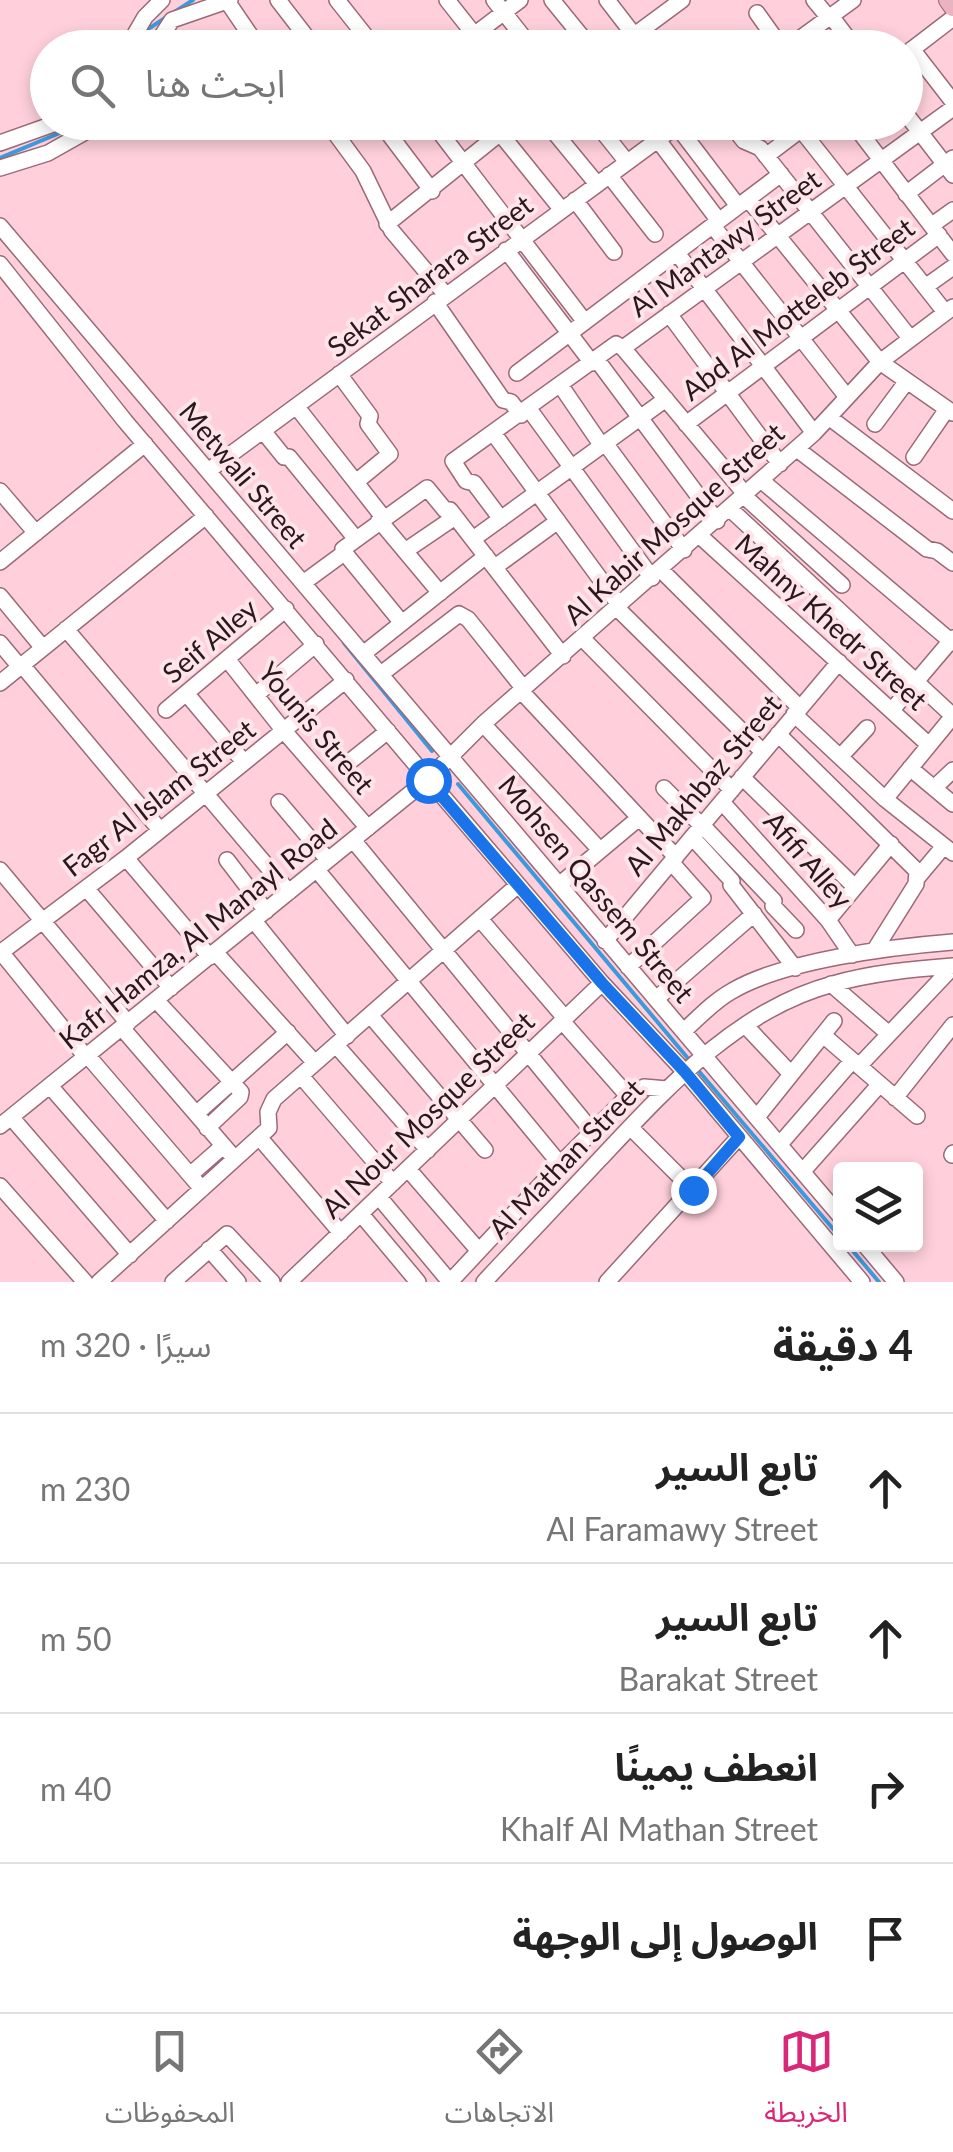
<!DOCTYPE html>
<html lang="ar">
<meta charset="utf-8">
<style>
:root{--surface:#fff;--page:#f6f6f6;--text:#222;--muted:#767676;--line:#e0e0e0;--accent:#db2777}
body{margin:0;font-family:Lato,"Noto Sans Arabic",sans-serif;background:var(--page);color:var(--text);direction:rtl}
.controls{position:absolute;right:30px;bottom:30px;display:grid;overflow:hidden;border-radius:10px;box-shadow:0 5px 15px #0003}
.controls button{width:90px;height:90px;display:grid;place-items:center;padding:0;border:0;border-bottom:2px solid var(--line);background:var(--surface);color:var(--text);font:50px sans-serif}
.stop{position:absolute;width:30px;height:30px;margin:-22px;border:8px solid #1a73e8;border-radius:50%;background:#fff}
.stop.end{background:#1a73e8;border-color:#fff;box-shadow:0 2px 10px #0008}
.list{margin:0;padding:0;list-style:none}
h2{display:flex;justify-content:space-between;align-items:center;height:130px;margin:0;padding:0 40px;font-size:42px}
h2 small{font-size:32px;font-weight:400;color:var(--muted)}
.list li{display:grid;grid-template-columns:65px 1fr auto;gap:30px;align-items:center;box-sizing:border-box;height:150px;padding:0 40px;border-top:2px solid var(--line)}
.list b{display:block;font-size:38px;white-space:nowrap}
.list p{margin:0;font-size:32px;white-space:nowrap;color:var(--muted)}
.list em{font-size:32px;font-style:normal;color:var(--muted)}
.icon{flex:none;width:55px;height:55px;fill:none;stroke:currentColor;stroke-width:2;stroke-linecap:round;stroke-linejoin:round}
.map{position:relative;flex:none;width:953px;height:1282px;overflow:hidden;direction:ltr}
.search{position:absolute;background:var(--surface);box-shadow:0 5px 15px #0003;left:30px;right:30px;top:30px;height:110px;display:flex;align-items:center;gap:25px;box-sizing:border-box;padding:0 35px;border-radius:55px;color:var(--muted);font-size:38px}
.sheet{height:730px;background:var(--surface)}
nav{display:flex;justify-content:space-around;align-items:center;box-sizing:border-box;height:140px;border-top:2px solid var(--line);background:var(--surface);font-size:28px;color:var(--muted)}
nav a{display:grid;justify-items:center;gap:5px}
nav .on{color:var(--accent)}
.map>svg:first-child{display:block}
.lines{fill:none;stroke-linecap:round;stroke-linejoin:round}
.stream{stroke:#3c9adc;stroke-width:4}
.minor-casing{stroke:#9c6976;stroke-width:18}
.major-casing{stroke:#9f5a6d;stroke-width:20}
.minor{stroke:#fff;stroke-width:15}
.major{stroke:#ebb2c1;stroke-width:18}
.route{stroke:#1a73e8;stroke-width:12}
.labels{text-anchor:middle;stroke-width:8;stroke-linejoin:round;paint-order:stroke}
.street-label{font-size:28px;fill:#2c171d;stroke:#fde5ea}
</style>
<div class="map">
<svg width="953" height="1282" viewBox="0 0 953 1282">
<rect width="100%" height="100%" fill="#ffd0db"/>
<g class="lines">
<path class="stream" d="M145,31l48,-31
M0,158l62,-26 11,-10
M344,643l88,108
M458,784l233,278
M697,1069l143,168
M847,1244l32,38"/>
<g class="minor-casing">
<path id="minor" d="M278,0l37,48
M337,0l38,48
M447,0l38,48
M494,0l38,48
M552,0l39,48
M607,0l27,35
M814,0l15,18
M227,1l32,47
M757,13l25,35
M831,16l24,32
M127,48l18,-31 17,-17
M154,48l18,-28 58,-20
M457,48l63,-48
M617,48l65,-48
M787,48l66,-48
M912,49l41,53
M906,54l47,-36
M906,114l47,61
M327,122l36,49 29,60 54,64
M380,122l52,69
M432,122l153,200
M491,122l71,88
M546,122l51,62
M595,122l32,40
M729,122l15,19 16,7 150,190
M795,122l150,190
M852,122l101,132
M677,126l61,80
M658,140l61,81
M0,143l59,-21
M766,156l45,-34
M0,168l48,-15 55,-31
M609,175l46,59
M906,194l47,-36
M748,199l132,163 73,51
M575,200l39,52
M387,224l127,-102
M932,225l21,-15
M0,226l840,990
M713,226l134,171
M506,250l86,113
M677,253l137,180
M0,264l125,157 303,358 174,204 83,89 177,210
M925,287l28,-20
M435,302l68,98 8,2 10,13
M669,314l111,150
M623,348l330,-240
M623,348l123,147
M597,360l120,161
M517,373l264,-199
M339,374l31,42 -2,8 22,30 -34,28
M561,386l41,60
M296,406l87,111
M529,409l123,169
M830,418l123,93
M686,424l253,-189
M875,424l32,-43
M263,431l21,26h5l67,82
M494,434l126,172
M605,443l79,107
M797,449l130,100 10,2 16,12
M914,457l33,-48
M208,471l474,-349
M762,481l191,162
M0,491l36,42
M744,496l98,89
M730,509l223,207
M501,519l-27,-36 -8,-2 -13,-20 163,-117 7,4
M379,520l61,73
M700,536l229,209
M473,539l193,-140
M405,551l50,-34
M344,552l58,71
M0,562l145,-118
M495,567l63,-46
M661,570l139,138
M303,583l41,-30 -1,-4 84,-61 18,22h5l113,146
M0,596l43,52
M617,608l146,144
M66,629l223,263
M583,639l149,151
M0,643l20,24
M363,654l123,-98
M227,659l57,72 84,97
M22,665l138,165
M381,674l78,-60 9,5 56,70
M0,683l206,-167
M521,691l155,166
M186,693l58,69
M256,695l60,-51
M166,710l120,-101
M892,710l61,-72
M794,714l91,85 68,54
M483,724l117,126
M778,734l139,137 -1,13 -42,67
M840,757l27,-29
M348,763l40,-32
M910,768l43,36
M742,777l113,110
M664,788l38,38
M934,788l19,-18
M885,799l68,-83
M279,802l49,58
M722,802l106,118 24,35
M702,825l72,76 -1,5 23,24
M692,837l40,44 -1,4 64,83
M353,840l239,291
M126,858l84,99
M227,860l39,51
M0,870l128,153
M317,870l243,294
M918,877l26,-31
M559,885l80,-67
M86,888l85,100
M480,919l85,99
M828,920l63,-76
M254,921l93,115
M605,941l234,-279
M1,952l85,105
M215,952l100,111
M0,953l126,-95 220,-178
M628,967l75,-69 -32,-36
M831,984l58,50
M656,999l98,-85
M156,1000l85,92 -1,5 -33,31
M370,1015l115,135
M562,1021l66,75
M745,1025l46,49
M122,1028l113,131
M684,1031c15,-14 30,-30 48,-40 53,-31 159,-44 221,-49
M823,1035l94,81
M336,1045l92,105
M88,1056l114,133
M859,1066l88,-93
M301,1076l92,107
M50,1086l117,135
M895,1098l58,-73
M196,1114l92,-82
M11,1117l119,138
M757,1117l77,-96
M0,1126l428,-347 55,-55 331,-291 66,-71 73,-55
M630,1127l63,63
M259,1137l82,96
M780,1144l72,-83
M952,1155l1,-2
M408,1169l71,82
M803,1171l77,-87
M190,1175l33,-29
M0,1186l85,96
M379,1197l71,85
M361,1214l57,68
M864,1244l32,38
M209,1249l29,33
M99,1282l170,-154 -1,-16 6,-13 244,-214
M173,1282l54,-48 45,48
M289,1282l313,-299
M450,1282l110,-118 68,-68 16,-9 23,2
M484,1282c38,-41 77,-81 115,-122 66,-70 137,-150 234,-176 38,-11 80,-15 120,-18
M607,1282l132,-145"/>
</g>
<g class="major-casing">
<path id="major" d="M948,0l5,7"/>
</g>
<use href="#minor" class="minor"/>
<use href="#major" class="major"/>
</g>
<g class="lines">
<path class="route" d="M428,780l174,203 83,89 54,65 -46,53"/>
</g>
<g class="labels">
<g class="street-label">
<text transform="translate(725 243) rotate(-36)" y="10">Al Mantawy Street</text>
<text transform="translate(430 276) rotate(-37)" y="10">Sekat Sharara Street</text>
<text transform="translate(798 309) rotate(-37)" y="10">Abd Al Motteleb Street</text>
<text transform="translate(243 475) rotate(50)" y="10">Metwali Street</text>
<text transform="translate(674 524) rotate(-42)" y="10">Al Kabir Mosque Street</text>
<text transform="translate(831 622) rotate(42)" y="10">Mahny Khedr Street</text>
<text transform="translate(210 641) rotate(-40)" y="10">Seif Alley</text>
<text transform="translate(316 728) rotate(50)" y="10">Younis Street</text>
<text transform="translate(703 785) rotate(-50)" y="10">Al Makhbaz Street</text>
<text transform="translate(159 798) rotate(-38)" y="10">Fagr Al Islam Street</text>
<text transform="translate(808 860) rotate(49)" y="10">Afifi Alley</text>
<text transform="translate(596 889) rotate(50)" y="10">Mohsen Qassem Street</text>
<text transform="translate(198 934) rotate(-39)" y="10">Kafr Hamza, Al Manayl Road</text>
<text transform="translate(428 1115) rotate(-44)" y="10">Al Nour Mosque Street</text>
<text transform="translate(566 1159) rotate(-46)" y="10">Al Mathan Street</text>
</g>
</g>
</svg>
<div class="controls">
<button><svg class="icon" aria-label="layers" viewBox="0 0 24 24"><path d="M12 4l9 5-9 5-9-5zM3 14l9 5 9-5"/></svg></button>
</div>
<div class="stop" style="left:428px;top:780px"></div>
<div class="stop end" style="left:693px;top:1190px"></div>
<div class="search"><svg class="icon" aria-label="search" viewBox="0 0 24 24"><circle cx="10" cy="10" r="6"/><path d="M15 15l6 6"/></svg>ابحث هنا</div>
</div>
<section class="sheet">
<h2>4 دقيقة<small>سيرًا · 320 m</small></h2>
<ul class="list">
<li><svg class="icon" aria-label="ahead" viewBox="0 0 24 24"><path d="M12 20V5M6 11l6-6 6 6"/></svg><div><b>تابع السير</b><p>Al Faramawy Street</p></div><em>230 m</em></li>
<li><svg class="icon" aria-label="ahead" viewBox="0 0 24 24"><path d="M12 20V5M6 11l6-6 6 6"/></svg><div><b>تابع السير</b><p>Barakat Street</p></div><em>50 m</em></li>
<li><svg class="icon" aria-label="right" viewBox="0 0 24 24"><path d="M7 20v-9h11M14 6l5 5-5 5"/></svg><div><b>انعطف يمينًا</b><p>Khalf Al Mathan Street</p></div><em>40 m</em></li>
<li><svg class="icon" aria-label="arrive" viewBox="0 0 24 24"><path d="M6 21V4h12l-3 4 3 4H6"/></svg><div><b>الوصول إلى الوجهة</b></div></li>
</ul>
</section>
<nav>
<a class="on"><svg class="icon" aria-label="map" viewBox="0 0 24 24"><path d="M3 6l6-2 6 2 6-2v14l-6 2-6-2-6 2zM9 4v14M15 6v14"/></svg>الخريطة</a>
<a><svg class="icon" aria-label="directions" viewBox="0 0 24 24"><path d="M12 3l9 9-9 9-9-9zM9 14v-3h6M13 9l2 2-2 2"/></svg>الاتجاهات</a>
<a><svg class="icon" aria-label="saved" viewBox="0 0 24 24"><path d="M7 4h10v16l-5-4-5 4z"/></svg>المحفوظات</a>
</nav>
